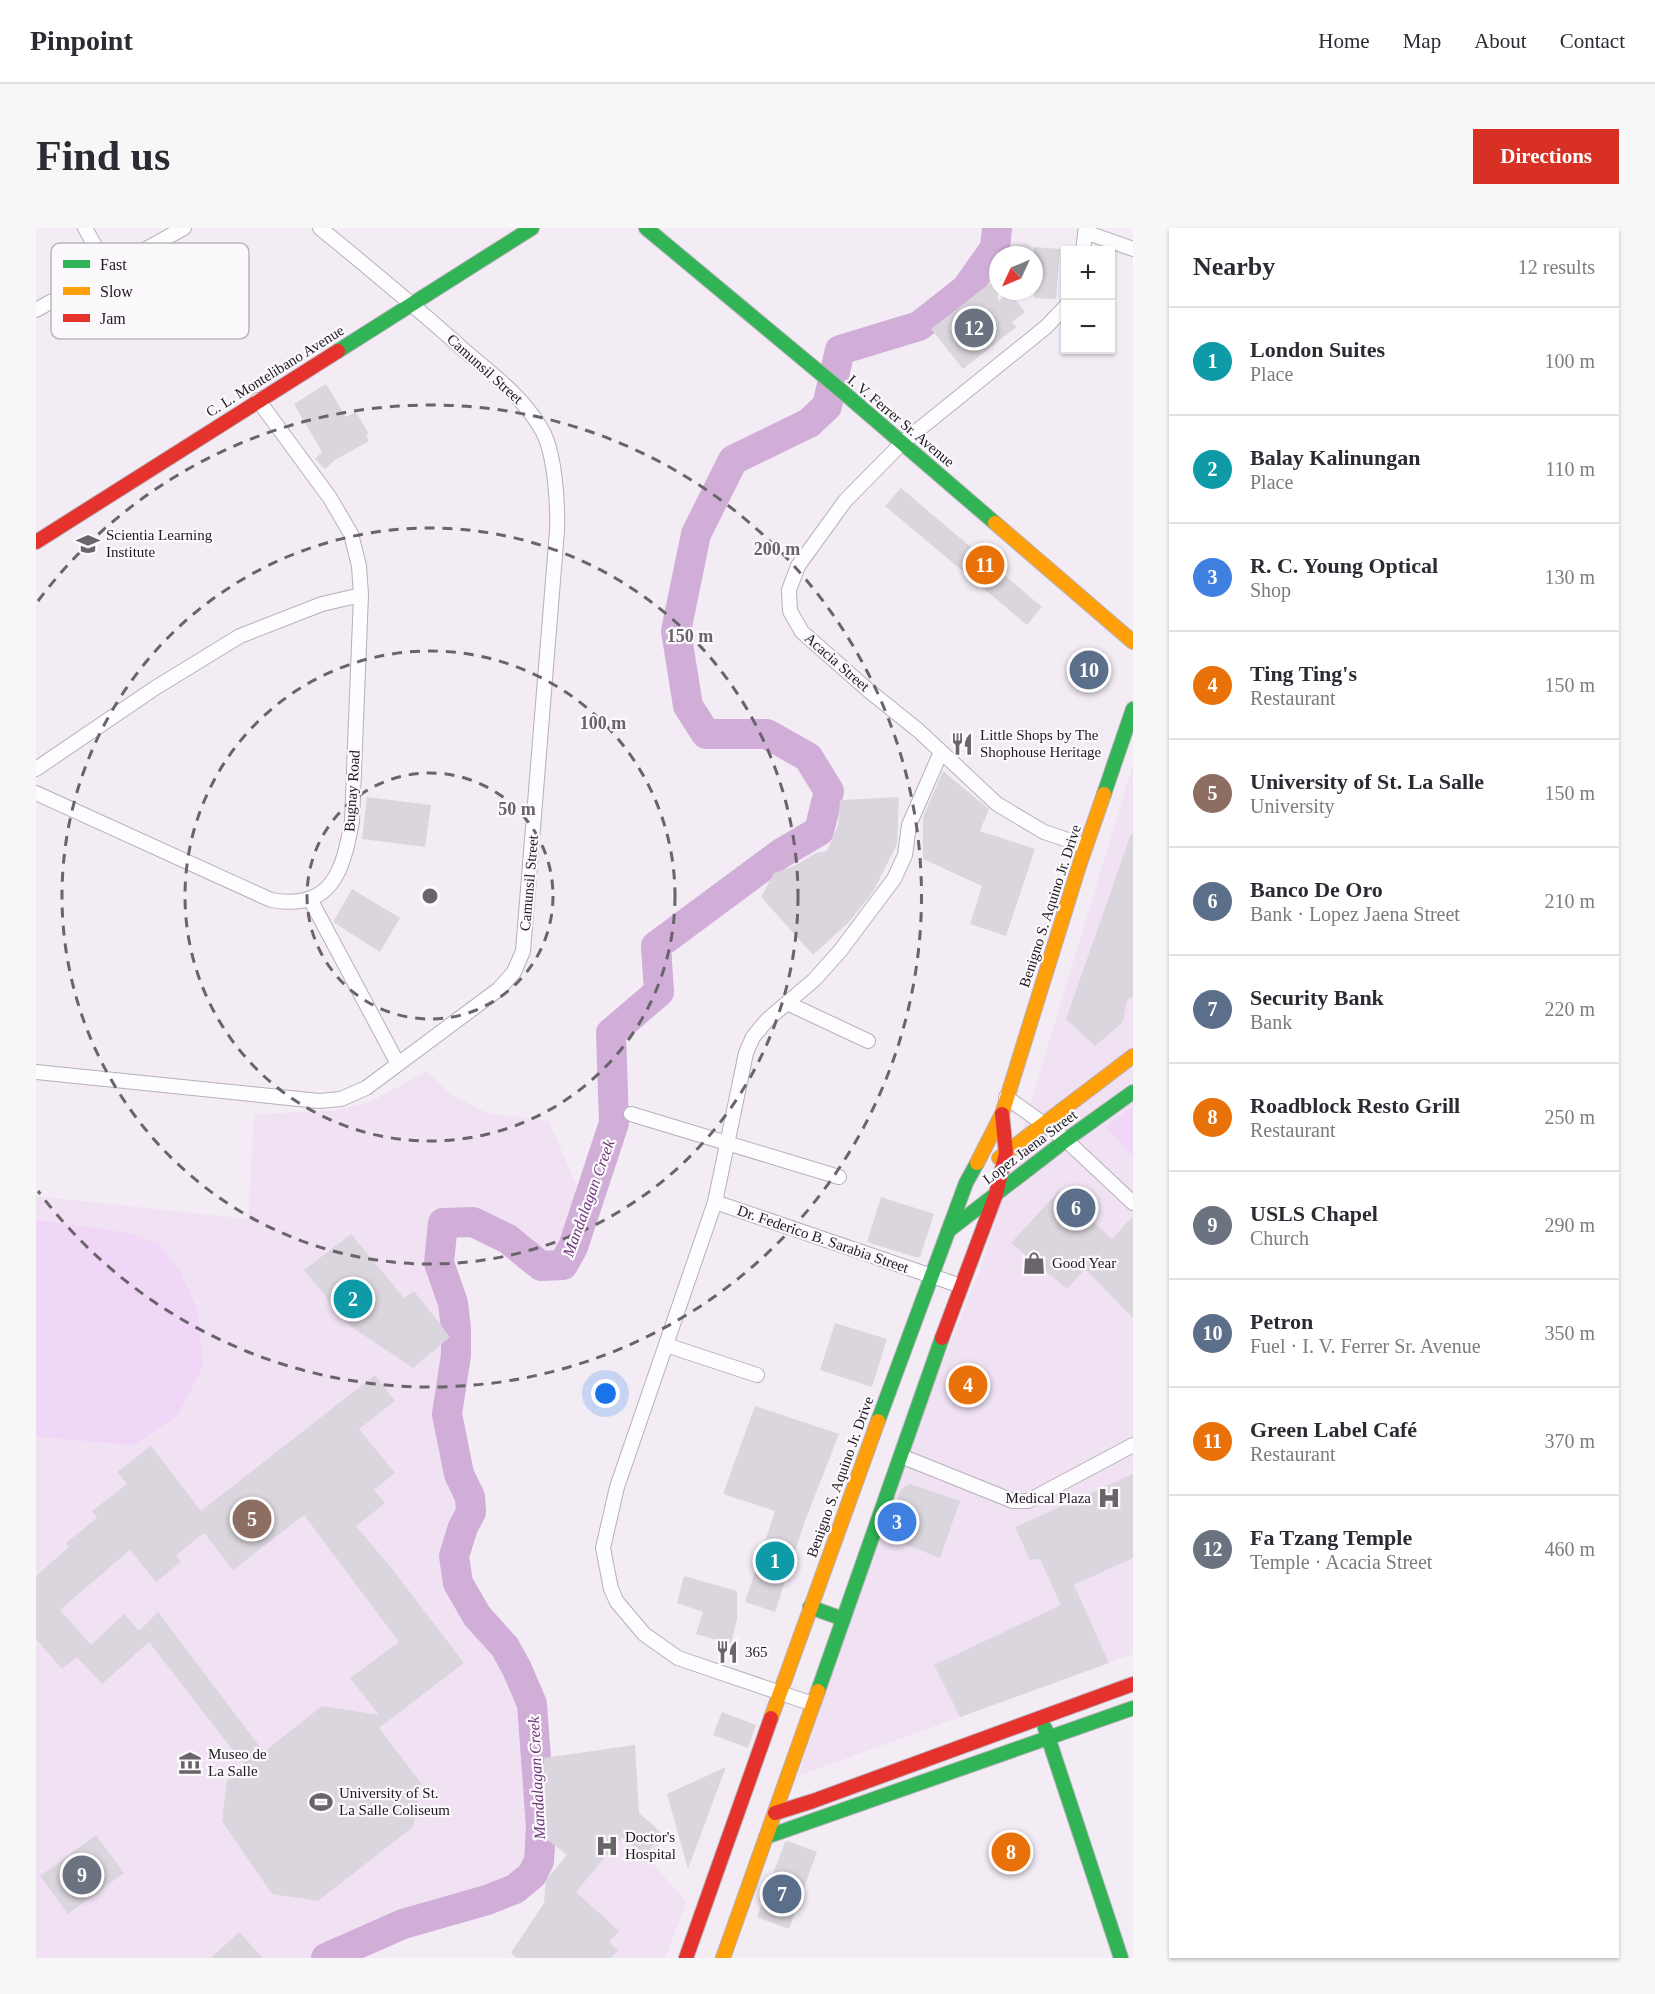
<!DOCTYPE html>
<meta charset="utf-8">
<style>
:root{--surface:#fff;--page:#f7f7f7;--text:#2b2b33;--muted:#7c7c81;--line:#e1e1e2;--accent:#d93025}
body{margin:0;font-family:Georgia,serif;background:var(--page);color:var(--text)}
.controls{position:absolute;right:18px;top:18px;display:grid;overflow:hidden;border-radius:0px;box-shadow:0 2px 4px #0004}
.controls button{width:54px;height:54px;display:grid;place-items:center;padding:0;border:0;border-bottom:2px solid var(--line);background:var(--surface);color:var(--text);font:30px sans-serif}
.compass{position:absolute;left:953px;top:18px;width:54px;height:54px;border-radius:50%;background:var(--surface);box-shadow:0 2px 4px #0004;rotate:226deg}
.you{position:absolute;left:570px;top:1166px;width:21px;height:21px;margin:-15px;border:4px solid #fff;border-radius:50%;background:#1a73e8;box-shadow:0 0 0 9px #1a73e833}
.badge{display:grid;place-items:center;width:39px;height:39px;border-radius:50%;background:var(--accent);color:#fff;font-size:20px;font-weight:700}
.pin{position:absolute;translate:-50% -50%;border:3px solid #fff;box-shadow:0 2px 6px #0006}
.list{margin:0;padding:0;list-style:none}
h2{display:flex;justify-content:space-between;align-items:center;height:78px;margin:0;padding:0 24px;font-size:26px}
h2 small{font-size:20px;font-weight:400;color:var(--muted)}
.list li{display:grid;grid-template-columns:39px 1fr auto;gap:18px;align-items:center;box-sizing:border-box;height:108px;padding:0 24px;border-top:2px solid var(--line)}
.list b{display:block;font-size:22px;white-space:nowrap}
.list p{margin:0;font-size:20px;white-space:nowrap;color:var(--muted)}
.list em{font-size:20px;font-style:normal;color:var(--muted)}
.map{position:relative;flex:none;width:1097px;height:1730px;overflow:hidden;border-radius:0px}
header{display:flex;align-items:center;gap:36px;box-sizing:border-box;height:84px;padding:0 30px;background:var(--surface);border-bottom:2px solid var(--line)}
header strong{font-size:28px}
nav{display:flex;gap:33px;margin-inline-start:auto;font-size:21px}
.intro{display:flex;align-items:center;justify-content:space-between;box-sizing:border-box;height:144px;padding:0 36px}
h1{margin:0;font-size:42px}
.button{padding:15px 27px;border-radius:0px;background:var(--accent);color:#fff;font-size:21px;font-weight:700}
main{display:flex;gap:36px;padding:0 36px}
aside{flex:1;background:var(--surface);border-radius:0px;box-shadow:0 2px 4px #0004}
.map>svg:first-child{display:block}
.built{fill:#f0e2f3}
.green{fill:#f0d7f7}
.lines{fill:none;stroke-linecap:round;stroke-linejoin:round}
.river{stroke:#d0aed8;stroke-width:30}
.building{fill:#dbd6dd;fill-rule:evenodd}
.street-casing{stroke:#b6b0b7;stroke-width:16}
.fast-casing{stroke:#b6b0b7;stroke-width:16}
.slow-casing{stroke:#b6b0b7;stroke-width:16}
.jam-casing{stroke:#b6b0b7;stroke-width:16}
.street{stroke:#fdfcfe;stroke-width:14}
.fast{stroke:#30b455;stroke-width:14}
.slow{stroke:#ff9f0a;stroke-width:14}
.jam{stroke:#e5322d;stroke-width:14}
.ring{fill:none;stroke:#69636a;stroke-width:3;stroke-dasharray:10 8}
.labels{text-anchor:middle;stroke-width:4.5;stroke-linejoin:round;paint-order:stroke}
.street-label{font-size:15px;fill:#1e191f;stroke:#fcf9fd}
.poi-label{font-size:15px;fill:#1e191f;stroke:#fcf9fd;text-anchor:start}
.water-label{font-size:16px;font-style:italic;fill:#6e357a;stroke:#fcf9fd}
.key{fill:#fcf9fd;stroke:#b9b6ba;stroke-width:1.5}
.key-label{font-size:16px;fill:#1e191f}
.centre{fill:#69636a;stroke:#fcf9fd;stroke-width:3}
.ring-label{font-size:18px;text-anchor:middle;font-weight:bold;fill:#69636a;stroke:#fcf9fd;stroke-width:4.5;stroke-linejoin:round;paint-order:stroke}
</style>
<header>
<strong>Pinpoint</strong>
<nav><a>Home</a><a>Map</a><a>About</a><a>Contact</a></nav>
</header>
<div class="intro"><h1>Find us</h1><a class="button">Directions</a></div>
<main>
<div class="map">
<svg width="1097" height="1730" viewBox="0 0 1097 1730">
<rect width="100%" height="100%" fill="#f3ecf5"/>
<path class="built" d="M1097,536v890l-335,122 99,-301 84,-208z
M391,843l23,23 37,19 62,8 36,85 -12,41 -10,18 -22,1 -33,-27 -35,-17 -30,2 -4,39 14,40 3,25v27l-9,59 12,60 11,23 1,15 -8,15 -9,29 4,27 19,33 28,31 12,22 15,35 9,123 -2,34 -7,14 -17,14 -28,11 -84,24 -77,34h-290v-762l212,23 6,-105 79,-3 39,-10z
M599,1517l4,68 24,21 -11,29 35,39 -22,56h-148l-6,-5 33,-50 2,-23 21,-25 -22,-18 -1,-79z"/>
<path class="green" d="M1097,878v50l-28,-29z
M0,992l95,13 29,12 19,25 19,41 5,55 -26,50 -43,29 -98,-8z"/>
<g class="lines">
<path class="river" d="M290,1730l77,-34 84,-24 28,-11 17,-14 7,-14 2,-34 -9,-123 -15,-35 -12,-22 -28,-31 -19,-33 -4,-27 9,-29 8,-15 -1,-15 -11,-23 -12,-60 9,-59v-27l-3,-25 -14,-40 4,-40 30,-1 35,17 33,27 22,-1 10,-18 41,-124 -3,-90 48,-41 -3,-46 124,-92 39,-23 10,-40 -21,-34 -41,-23h-61l-18,-28 -12,-75 20,-97 37,-74 76,-37 18,-17 13,-56 79,-24 47,-37 29,-41 2,-20"/>
</g>
<path class="building" d="M998,19l26,2 -4,50 -22,-1z
M962,49v24l12,-9 15,20 -13,10 4,5 -53,42 -32,-40z
M290,156l20,33 10,-5 13,22 -3,2 3,5 -34,19 -10,9 -10,-10 7,-7 -28,-48z
M865,260l141,119 -15,18 -142,-119z
M907,543l46,38 -9,22 55,18 -29,87 -36,-12 12,-38 -59,-27v-42z
M331,569l64,8 -6,42 -63,-8z
M863,569l-2,47 -24,48 -24,30 -36,33 -52,-58 13,-24 20,-7 22,-13 11,-2 11,-26 2,-25z
M1095,606h2v163l-6,3 -4,22 -28,24 -29,-27z
M316,661l48,29 -20,34 -47,-30z
M1023,963l53,48 21,-23v102l-48,-49 -18,20 -56,-46z
M845,969l53,17 -14,43h-5l-48,-15z
M315,1006l53,64 10,-7 36,46 -37,31 -63,-42 -46,-56z
M799,1095l52,16 -15,48 -52,-17z
M339,1147l20,26 -36,28 36,44 -21,17 11,13 -29,23 37,44 71,93 -85,65 42,55 -8,44 -95,74 -46,-7 -50,-73 5,-40 18,-15 -96,-124 -47,42 -25,-27 -15,12 -26,-30v-63l33,-29 -3,-4 31,-25 -5,-7 35,-27 -10,-12 34,-26 50,65zM268,1287l95,127 -49,36 29,37 -57,-9 -58,46 -106,-140 -19,19 -15,-17 -33,31 -31,-35 70,-60 26,32 25,-20 -5,-7 28,-22 29,37z
M719,1178l84,28 -34,87 -30,91 -30,-10 30,-91 -52,-17z
M1097,1246v84l-59,27 35,78 -149,54 -26,-52 127,-60 -21,-46 -10,1 -15,-33z
M874,1256l50,17 -20,57 -56,-22 17,-47z
M648,1348l53,15v28l-6,25 -35,-10 7,-22 -26,-9z
M686,1484l34,13 -8,23 -35,-13z
M599,1517l4,68 24,21 -18,21 -23,-18 -46,55 43,39 -10,11 9,8 -7,8h-94l-6,-5 33,-50 2,-23 21,-25 -23,-18v-79z
M690,1539l-38,102 -21,-75z
M60,1607l28,38 -56,41 -28,-38z
M752,1613l29,11 -28,77 -32,-12 28,-75z
M203,1704l24,26h-52z"/>
<g class="lines">
<g class="street-casing">
<path id="street" d="M49,0l24,43
M1049,4l48,17
M1047,22l3,-22
M1030,78l-20,21 -144,116 -57,58 -47,65 -9,24 1,21 12,21 66,58 51,41 78,73 47,28 42,14
M0,82l148,-82
M0,541l119,-81 85,-52 82,-32 39,-9
M0,565l235,107c61,11 72,-29 81,-79l9,-226 -2,-29 -8,-32 -21,-36 -72,-98
M274,671l88,165
M751,775l81,38
M0,844l283,29 22,-2 25,-11 133,-99 15,-17 9,-21 34,-420c1,-27 -2,-76 -14,-99 -18,-34 -51,-58 -79,-82 -47,-42 -95,-82 -144,-122
M970,869l60,43 67,63
M595,886l208,63
M679,974l246,84
M630,1117l91,30
M865,1228l112,45h15l105,-56
M777,1476l-135,-46 -34,-24 -27,-32 -6,-13 -8,-41 14,-61 98,-285 31,-149 7,-16 15,-18 46,-39 26,-29 54,-72 11,-24 4,-30 32,-73"/>
</g>
<g class="fast-casing">
<path id="fast" d="M610,0l197,164 152,131
M302,123l194,-123
M1068,566l29,-85
M912,1003l118,-91 67,-48
M842,1193l88,-238 11,-20
M774,1379l33,12
M782,1463l124,-353
M1009,1500l76,230
M730,1609l367,-129"/>
</g>
<g class="slow-casing">
<path id="slow" d="M959,295l138,119
M963,930l134,-102
M941,935l25,-49 78,-251 24,-69
M735,1490l107,-297
M687,1730l95,-267"/>
</g>
<g class="jam-casing">
<path id="jam" d="M0,314l302,-191
M906,1110l54,-144 10,-41 -4,-39
M739,1585l38,-12 320,-117
M650,1730l85,-240"/>
</g>
<use href="#street" class="street"/>
<use href="#fast" class="fast"/>
<use href="#slow" class="slow"/>
<use href="#jam" class="jam"/>
</g>
<g class="ring">
<circle cx="394" cy="668" r="123"/>
<circle cx="394" cy="668" r="245"/>
<circle cx="394" cy="668" r="368"/>
<path d="M2 373A491 491 0 1 1 2 963"/>
</g>
<defs>
<g id="school-bare" transform="scale(1.8)"><path d="M0-5L7-2L0 1L-7-2ZM-4 1L0 2.5L4 1V4Q0 6-4 4Z" fill="#69636a" stroke="#fcf9fd" stroke-width="2.5" paint-order="stroke"/></g>
<g id="restaurant-bare" transform="scale(1.8)"><path d="M-5-6h1v4h1v-4h1v4h1v-4h1v5L-1.5 .5V6h-2V.5L-5-1ZM5-6V6H3V1.5H1.5Q1.5-4 5-6Z" fill="#69636a" stroke="#fcf9fd" stroke-width="2.5" paint-order="stroke"/></g>
<g id="shop-bare" transform="scale(1.8)"><path d="M-5-2.5h2.3a2.7 3.5 0 0 1 5.4 0H5L5.5 6h-11ZM-1.5-2.5h3a1.5 2.3 0 0 0-3 0Z" fill="#69636a" stroke="#fcf9fd" stroke-width="2.5" paint-order="stroke"/></g>
<g id="hospital-bare" transform="scale(1.8)"><path d="M-5-5h3v3.5h4V-5h3V5h-3V1.5h-4V5h-3Z" fill="#69636a" stroke="#fcf9fd" stroke-width="2.5" paint-order="stroke"/></g>
<g id="museum-bare" transform="scale(1.8)"><path d="M0-6L6-3V-2H-6V-3ZM-5-1h2V3h-2ZM-1-1h2V3h-2ZM3-1h2V3H3ZM-6 4H6V6H-6Z" fill="#69636a" stroke="#fcf9fd" stroke-width="2.5" paint-order="stroke"/></g>
<g id="stadium-bare" transform="scale(1.8)"><path d="M0-5a6.5 5 0 1 0 0 10a6.5 5 0 1 0 0-10ZM-3.5-1.8h7v3.6h-7Z" fill="#69636a" stroke="#fcf9fd" stroke-width="2.5" paint-order="stroke"/></g>
</defs>
<g fill-rule="evenodd">
<use href="#school-bare" x="52" y="316"/>
<use href="#restaurant-bare" x="926" y="516"/>
<use href="#shop-bare" x="998" y="1035"/>
<use href="#hospital-bare" x="1073" y="1270"/>
<use href="#restaurant-bare" x="691" y="1424"/>
<use href="#museum-bare" x="154" y="1535"/>
<use href="#stadium-bare" x="285" y="1574"/>
<use href="#hospital-bare" x="571" y="1618"/>
</g>
<g class="labels">
<g class="street-label">
<text transform="translate(449 141) rotate(42)" y="5">Camunsil Street</text>
<text transform="translate(239 143) rotate(-32)" y="5">C. L. Montelibano Avenue</text>
<text transform="translate(865 193) rotate(40)" y="5">I. V. Ferrer Sr. Avenue</text>
<text transform="translate(801 434) rotate(41)" y="5">Acacia Street</text>
<text transform="translate(316 563) rotate(-86)" y="5">Bugnay Road</text>
<text transform="translate(493 655) rotate(-85)" y="5">Camunsil Street</text>
<text transform="translate(1014 678) rotate(-72)" y="5">Benigno S. Aquino Jr. Drive</text>
<text transform="translate(994 919) rotate(-37)" y="5">Lopez Jaena Street</text>
<text transform="translate(787 1011) rotate(19)" y="5">Dr. Federico B. Sarabia Street</text>
<text transform="translate(804 1249) rotate(-70)" y="5">Benigno S. Aquino Jr. Drive</text>
</g>
<g class="poi-label">
<text x="70" y="312">Scientia Learning<tspan x="70" dy="17">Institute</tspan></text>
<text x="944" y="512">Little Shops by The<tspan x="944" dy="17">Shophouse Heritage</tspan></text>
<text x="1016" y="1040">Good Year</text>
<text x="1055" y="1275" text-anchor="end">Medical Plaza</text>
<text x="709" y="1429">365</text>
<text x="172" y="1531">Museo de<tspan x="172" dy="17">La Salle</tspan></text>
<text x="303" y="1570">University of St.<tspan x="303" dy="17">La Salle Coliseum</tspan></text>
<text x="589" y="1614">Doctor's<tspan x="589" dy="17">Hospital</tspan></text>
</g>
<g class="water-label">
<text transform="translate(552 970) rotate(-70)" y="6">Mandalagan Creek</text>
<text transform="translate(500 1550) rotate(-93)" y="6">Mandalagan Creek</text>
</g>
</g>
<rect x="15" y="15" width="198" height="96" rx="9" class="key"/>
<rect x="27" y="32" width="27" height="8" fill="#30b455"/>
<rect x="27" y="59" width="27" height="8" fill="#ff9f0a"/>
<rect x="27" y="86" width="27" height="8" fill="#e5322d"/>
<g class="key-label">
<text x="64" y="42">Fast</text>
<text x="64" y="69">Slow</text>
<text x="64" y="96">Jam</text>
</g>
<circle cx="394" cy="668" r="9" class="centre"/>
<g class="ring-label">
<text x="741" y="327">200 m</text>
<text x="654" y="414">150 m</text>
<text x="567" y="501">100 m</text>
<text x="481" y="587">50 m</text>
</g>
</svg>
<div class="controls">
<button>+</button>
<button>−</button>
</div>
<svg class="compass" viewBox="-18 -18 36 36"><path d="M0-13l5 13h-10z" fill="#e53935"/><path d="M0 13l5-13h-10z" fill="#7c7c81"/></svg>
<div class="you"></div>
<div class="pin badge" style="left:739px;top:1333px;background:#0f9aa8">1</div>
<div class="pin badge" style="left:317px;top:1071px;background:#0f9aa8">2</div>
<div class="pin badge" style="left:861px;top:1294px;background:#3f7fe0">3</div>
<div class="pin badge" style="left:932px;top:1157px;background:#e8710a">4</div>
<div class="pin badge" style="left:216px;top:1291px;background:#8d6e63">5</div>
<div class="pin badge" style="left:1040px;top:980px;background:#5c6f8a">6</div>
<div class="pin badge" style="left:746px;top:1666px;background:#5c6f8a">7</div>
<div class="pin badge" style="left:975px;top:1624px;background:#e8710a">8</div>
<div class="pin badge" style="left:46px;top:1647px;background:#6b7280">9</div>
<div class="pin badge" style="left:1053px;top:442px;background:#5c6f8a">10</div>
<div class="pin badge" style="left:949px;top:337px;background:#e8710a">11</div>
<div class="pin badge" style="left:938px;top:100px;background:#6b7280">12</div>
</div>
<aside>
<h2>Nearby<small>12 results</small></h2>
<ul class="list">
<li><span class="badge" style="background:#0f9aa8">1</span><div><b>London Suites</b><p>Place</p></div><em>100 m</em></li>
<li><span class="badge" style="background:#0f9aa8">2</span><div><b>Balay Kalinungan</b><p>Place</p></div><em>110 m</em></li>
<li><span class="badge" style="background:#3f7fe0">3</span><div><b>R. C. Young Optical</b><p>Shop</p></div><em>130 m</em></li>
<li><span class="badge" style="background:#e8710a">4</span><div><b>Ting Ting's</b><p>Restaurant</p></div><em>150 m</em></li>
<li><span class="badge" style="background:#8d6e63">5</span><div><b>University of St. La Salle</b><p>University</p></div><em>150 m</em></li>
<li><span class="badge" style="background:#5c6f8a">6</span><div><b>Banco De Oro</b><p>Bank · Lopez Jaena Street</p></div><em>210 m</em></li>
<li><span class="badge" style="background:#5c6f8a">7</span><div><b>Security Bank</b><p>Bank</p></div><em>220 m</em></li>
<li><span class="badge" style="background:#e8710a">8</span><div><b>Roadblock Resto Grill</b><p>Restaurant</p></div><em>250 m</em></li>
<li><span class="badge" style="background:#6b7280">9</span><div><b>USLS Chapel</b><p>Church</p></div><em>290 m</em></li>
<li><span class="badge" style="background:#5c6f8a">10</span><div><b>Petron</b><p>Fuel · I. V. Ferrer Sr. Avenue</p></div><em>350 m</em></li>
<li><span class="badge" style="background:#e8710a">11</span><div><b>Green Label Café</b><p>Restaurant</p></div><em>370 m</em></li>
<li><span class="badge" style="background:#6b7280">12</span><div><b>Fa Tzang Temple</b><p>Temple · Acacia Street</p></div><em>460 m</em></li>
</ul>
</aside>
</main>
